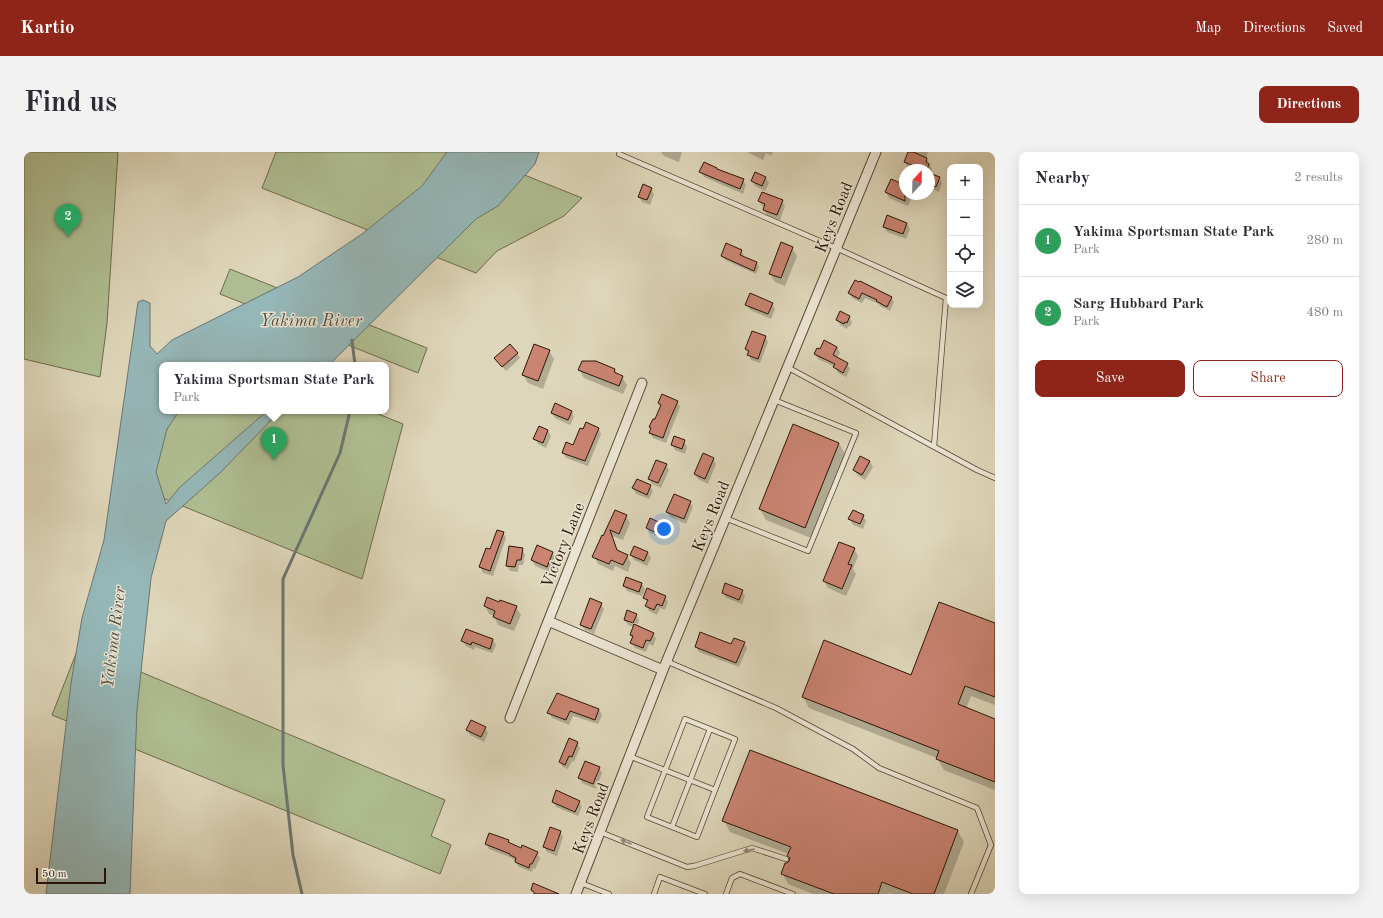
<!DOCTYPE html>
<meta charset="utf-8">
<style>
:root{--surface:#fff;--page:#f2f2f3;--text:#2b2b33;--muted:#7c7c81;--line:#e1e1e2;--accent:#8f2418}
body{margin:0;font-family:"Old Standard TT",serif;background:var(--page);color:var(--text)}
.controls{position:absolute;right:12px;top:12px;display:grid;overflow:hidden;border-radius:8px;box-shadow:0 4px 16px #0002}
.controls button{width:36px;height:36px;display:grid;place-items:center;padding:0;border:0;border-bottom:1px solid var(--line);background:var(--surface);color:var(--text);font:20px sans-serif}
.compass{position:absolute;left:875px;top:12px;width:36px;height:36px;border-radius:50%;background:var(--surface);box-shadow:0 4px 16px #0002;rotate:22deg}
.scale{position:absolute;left:12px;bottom:10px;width:70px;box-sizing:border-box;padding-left:4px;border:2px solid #2b1504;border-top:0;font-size:11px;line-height:14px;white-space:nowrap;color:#2b1504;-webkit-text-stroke:3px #eae4d2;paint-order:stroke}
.you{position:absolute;left:640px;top:377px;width:14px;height:14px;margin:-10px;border:3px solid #fff;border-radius:50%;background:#1a73e8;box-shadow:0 0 0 6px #1a73e833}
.badge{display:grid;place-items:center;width:26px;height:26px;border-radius:50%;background:var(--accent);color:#fff;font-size:13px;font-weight:700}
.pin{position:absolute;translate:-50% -33px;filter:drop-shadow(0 1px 2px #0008)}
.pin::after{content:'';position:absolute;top:21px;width:14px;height:12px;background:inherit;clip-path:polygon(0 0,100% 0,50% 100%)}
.popup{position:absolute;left:135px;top:210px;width:230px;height:52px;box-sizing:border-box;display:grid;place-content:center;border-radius:8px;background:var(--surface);filter:drop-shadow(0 1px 3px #0005);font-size:13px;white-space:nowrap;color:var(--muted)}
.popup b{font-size:15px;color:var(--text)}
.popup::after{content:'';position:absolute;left:50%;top:100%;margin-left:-8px;border:8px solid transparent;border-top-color:var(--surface)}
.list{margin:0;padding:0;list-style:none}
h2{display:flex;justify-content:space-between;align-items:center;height:52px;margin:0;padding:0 16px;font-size:17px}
h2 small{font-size:13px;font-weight:400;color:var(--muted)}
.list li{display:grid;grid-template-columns:26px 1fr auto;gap:12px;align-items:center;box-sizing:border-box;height:72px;padding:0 16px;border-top:1px solid var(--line)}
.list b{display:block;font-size:15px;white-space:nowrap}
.list p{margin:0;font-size:13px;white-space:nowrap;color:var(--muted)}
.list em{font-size:13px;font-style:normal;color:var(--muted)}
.actions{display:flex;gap:8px;padding:12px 16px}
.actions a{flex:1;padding:9px 0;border:1px solid var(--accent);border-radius:8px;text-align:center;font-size:14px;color:var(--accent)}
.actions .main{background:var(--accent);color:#fff}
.icon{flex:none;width:22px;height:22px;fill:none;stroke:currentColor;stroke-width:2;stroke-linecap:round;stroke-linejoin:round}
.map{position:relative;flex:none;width:971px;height:742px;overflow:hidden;border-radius:8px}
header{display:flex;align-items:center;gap:24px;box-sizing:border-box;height:56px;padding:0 20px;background:var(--accent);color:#fff}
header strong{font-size:19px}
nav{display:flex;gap:22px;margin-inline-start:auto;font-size:14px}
.intro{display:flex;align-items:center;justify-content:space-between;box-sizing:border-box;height:96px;padding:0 24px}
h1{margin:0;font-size:28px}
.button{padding:10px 18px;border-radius:8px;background:var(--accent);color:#fff;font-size:14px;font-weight:700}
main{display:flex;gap:24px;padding:0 24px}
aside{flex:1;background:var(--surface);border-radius:8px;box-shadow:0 4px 16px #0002}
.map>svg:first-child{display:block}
.green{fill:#afbe92;stroke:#6d6a4b}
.water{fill:#95b7b8;stroke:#6b7670}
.shadow{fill:#0003}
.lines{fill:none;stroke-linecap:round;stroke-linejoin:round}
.stream{stroke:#6b7670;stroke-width:3}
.building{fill:#c98472;stroke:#2b1504}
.lane-casing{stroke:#584532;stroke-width:6}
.street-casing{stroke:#584532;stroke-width:11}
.lane{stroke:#eae4d2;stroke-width:4.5}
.street{stroke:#eae4d2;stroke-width:9}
.oneway{fill:#948775}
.labels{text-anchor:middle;stroke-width:3;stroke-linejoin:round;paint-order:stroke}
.street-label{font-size:16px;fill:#2b1504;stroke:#eae4d2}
.water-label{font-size:17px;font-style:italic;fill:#504e43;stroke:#eae4d2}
</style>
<header>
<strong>Kartio</strong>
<nav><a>Map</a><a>Directions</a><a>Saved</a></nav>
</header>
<div class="intro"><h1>Find us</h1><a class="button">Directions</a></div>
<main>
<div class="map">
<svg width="971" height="742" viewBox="0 0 971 742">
<rect width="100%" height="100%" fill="#ded6ba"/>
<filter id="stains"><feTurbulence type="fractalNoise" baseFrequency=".005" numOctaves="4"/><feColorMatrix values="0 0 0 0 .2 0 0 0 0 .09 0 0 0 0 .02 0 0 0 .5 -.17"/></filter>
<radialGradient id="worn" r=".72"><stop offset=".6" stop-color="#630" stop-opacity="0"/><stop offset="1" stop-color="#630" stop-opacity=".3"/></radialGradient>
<path class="green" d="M0,0h94l-11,171 -7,54 -76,-18z
M252,0h191l115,46 -18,18 -67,35 -21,22 -214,-85z
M206,117l197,79 -9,25 -198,-79z
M150,259h197l32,13 -41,155 -219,-89z
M55,494l366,154 -14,36 20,9 -11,29 -388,-159z"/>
<path class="water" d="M423,0h92l-4,12 -37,42 -22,13 -147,146h-167v46h17l-12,18 -11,43 10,32 14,-17 87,-76h13l-59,61 -55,49 -15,57 -14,131 -7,185h-84l25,-211 11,-65 22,-78 34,-238 5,-2 7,3v43l7,8 15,-14 126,-63 64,-43 60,-48z"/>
<path class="shadow" d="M637,0h21l-3,10 -15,-6z
M723,0h-1h27l-2,4 -5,-3 -3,7z
M885,0h19l-2,7 4,5 2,6 -1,2 -2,-2 -21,-8v3l13,5h-5l-8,-3 -3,-5z
M693,18l26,10 3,5 -3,9 -39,-17 -3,-5z
M905,21l10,5 3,5 -3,9 -9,-4 -1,-1z
M742,26l3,5 -4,8 -10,-5 -3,-5z
M867,28l14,7v7h8l-5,12 -19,-8 -3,-6z
M627,37l3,5 -4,11 -8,-3 -3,-5z
M735,49h23l3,5 -5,14 -13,-5 -3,-5 1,-3 -3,-1z
M883,72l3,5 -4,10 -19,-7 -3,-6z
M768,96l5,8 -12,30 -10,-4 -5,-8z
M717,99l3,4 -1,3 13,5 3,4 -3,7 -31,-14 -3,-5z
M831,129l36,17 3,4 -4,9 -10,-5 -1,-2 -14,-6 -3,5 -10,-5 -3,-5z
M748,152l3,5 -4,10 -21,-9 -3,-5z
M825,165l3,5 -2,5 -2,-1 -1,3 -7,-4 -3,-5z
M741,184l3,6 -8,21 -9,-3 -5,-11z
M813,195l3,6 -3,5 10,6 3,5 -4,8 -8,-4 -3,-6 -17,-8 -3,-5 5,-4z
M525,199l5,8 -11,30 -15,-6 -5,-8z
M493,201l3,5 -14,13 -11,-13z
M571,210l20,8 2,5 5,2 5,8 -4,9 -39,-16 -5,-8z
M653,249l3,6 -14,36 -13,-5 -3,-5 2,-4 -2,-2 5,-6 6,-14 -2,-4z
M547,259l3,6 -4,8 -15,-7 -3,-5z
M770,273l45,18 6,11 -34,84 -45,-18 -6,-11z
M574,276l3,6 -13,32 -22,-8 -3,-6 10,-6 11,-16z
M524,279l3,5 -5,12 -8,-4 -3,-5z
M660,289l3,6 -2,7 -10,-4 -3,-5z
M689,307l3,5 -8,20 -10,-5 -3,-5z
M846,310l3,5 -8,13 -8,-5 -3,-5z
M642,313l3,5 -8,18 -9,-4 -3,-5z
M626,334l3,5 -4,8 -13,-5 -3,-6z
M666,350l3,5 -7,17 -16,-7 -3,-5z
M591,359l11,5 4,7 -7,17 -11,-4 6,16 9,4 4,7 -3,9 -13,-6 -2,5 -15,-7 -4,-7z
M839,364l3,5 -3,8 -10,-4 -3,-6z
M638,373l3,5 -3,8 -12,-5 -3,-5z
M479,381l3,5 -13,38 -10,-3 -3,-6z
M498,397l3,6 -2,10h-4l-1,7 -8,-1 -3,-5z
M830,397l4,7 -5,13 3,5 -10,22 -18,-8 -4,-7z
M528,401l3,5 -5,14 -15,-6 -3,-6z
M624,401l3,5 -4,8 -13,-6 -3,-5z
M618,432l3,5 -3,7 -15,-5 -3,-5z
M718,439l3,5 -3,8 -16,-6 -3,-5z
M641,445l3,5 -3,8 -5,-2 -3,7 -8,-4 -3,-5 2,-3 -4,-5z
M577,451l3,6 -10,25 -9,-4 -4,-5z
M461,454l31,1 5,8 -7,16 -16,-6 -4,-9 -5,-2z
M612,462l3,6 -1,4 -10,-4v2l25,11 3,6 -3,7 -4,-2 -3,8 -11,-4 -3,-5 1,-4 -2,-4 3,-8 -6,-2 -3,-5z
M971,472v81l-24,-9 -5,13 29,11v70l-51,-20 -7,-12 -128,-50 -6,-11 108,-21z
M469,488l3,5 -4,8 -17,-6 -1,3 -8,-4 -3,-5z
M720,490l3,6 -8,19 -40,-15 -3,-5 36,-1z
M533,542l42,16 3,5 -4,9 -25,-8 -4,9 -17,-7 -3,-5z
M461,576l3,5 -4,9 -14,-7 -3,-5z
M553,591l3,5 -6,14 -2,-1 -4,8 -5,-2 -3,-5z
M726,600l208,79 6,11 -20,52h-53l-3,-1v1h-75l-25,-10 -6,-11 8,-14 -1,-5 -59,-22 -6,-11z
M575,616l3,5 -6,16 -14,-6 -3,-5z
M529,649l26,1 3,5 -4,9 -22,-9z
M536,680l3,5 -6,19 -10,-4 -3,-5z
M484,689l2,4 11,4 16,4 3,5 -5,11 -2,-1 -1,4 -13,-5 -7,-9 -23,-9 -3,-5z"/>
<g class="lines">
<path class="stream" d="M328,188l3,25
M278,742l-9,-39 -10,-90v-186l57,-126 10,-42"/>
</g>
<path class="building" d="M884,0h5l14,6 -1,4 3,2 -2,6h-3l-20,-8z
M680,10l13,6v1l27,10 -4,10 -41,-17z
M731,20l11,5 -4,9 -11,-5z
M905,21l11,4 -4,10 -7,-3z
M867,27l14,6v16l-20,-9z
M619,32l9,4 -5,12 -9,-3z
M738,40l21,8 -6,15 -14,-5 2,-6 -7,-3z
M863,63l20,8 -4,11 -20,-7z
M757,90l12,5 -12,31 -12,-4z
M702,91l16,7 -2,5 17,7 -3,9 -33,-15z
M831,128l4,2 1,-1 32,16 -5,10 -11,-6 1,-1 -15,-7 -3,6 -11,-6z
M726,141l23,10 -5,11 -23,-9z
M816,159l10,5 -3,7 -2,-1 -1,2 -8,-4z
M728,179l14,5 -8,23 -11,-4 2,-4 -4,-2z
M800,188l13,7 -4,8 15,8 -5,10 -10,-6 2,-3 -21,-10 3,-6 3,1z
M486,192l8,9 -16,14 -8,-9z
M510,192l16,6 -12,31 -16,-6z
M558,209h14l19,8 -1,3 9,4 -4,10 -41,-16z
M638,242l16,7 -10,23 -5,14 -14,-5 2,-5 -2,-1 4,-8h2l6,-14 -3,-2z
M531,251l17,8 -4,9 -17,-7z
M562,270l13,6 -14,33 -23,-8 4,-11 7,3 7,-17 3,1z
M769,272l46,19 -34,85 -46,-19z
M515,274l9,4 -5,13 -10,-4z
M650,284l11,4 -3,9 -11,-4z
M679,301l11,5 -9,21 -11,-5z
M836,304l10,5 -8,14 -9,-5z
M632,308l11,4 -9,19 -10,-4z
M613,327l14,6 -4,10 -15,-7z
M650,342l17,7 -7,18 -18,-7z
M591,358l12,5 -8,19 -9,-4 7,20 11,5 -5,10 -12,-5 -2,4 -17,-7 10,-22 1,1z
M829,358l11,5 -4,9 -12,-5z
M626,366l13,6 -4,10 -13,-6z
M473,378l7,2 -14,39 -11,-4 7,-19 4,1z
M815,390l16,6 -7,16 4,1 -10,24 -19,-8z
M513,393l16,7 -6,15 -16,-7z
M485,394l14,2 -2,12h-4l-2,7 -9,-1z
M610,394l14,6 -4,9 -14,-6z
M602,425l16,6 -3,9 -16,-6z
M701,431l18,7 -4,10 -17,-7z
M623,436l19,8 -4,10 -5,-2 -3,6 -9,-4 3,-6 -5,-2z
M463,445l12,5 1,-2 17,6 -7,18 -17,-7 2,-6 -11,-5z
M566,446l12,5 -11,26 -11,-4z
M915,450l56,21v74l-30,-11 -7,18 37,15v63l-59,-23 3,-8 -137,-54 22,-57 87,35z
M603,458l10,4 -4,9 -9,-3z
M610,472l20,9 -4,8 -4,-1 -3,8 -13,-5 3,-7 -3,-1z
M442,477l27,10 -3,10 -18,-7 -1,3 -10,-4z
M676,480l31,12 3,-6 11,4 -9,21 -41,-16z
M533,541l42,16 -4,11 -25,-9 -4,9 -19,-7z
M447,568l15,7 -5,10 -15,-7z
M545,586l9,4 -6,15 -3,-1 -4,9 -6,-3z
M726,598l208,80 -24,64h-21l-31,-12 -4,12h-44l-53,-20 4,-11h2l2,-2 1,-3 -3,-2 4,-9 -69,-26z
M561,609l15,6 -7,17 -15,-6z
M532,638l24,11 -5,11 -23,-10z
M526,675l11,4 -7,20 -11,-4z
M465,681l20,7 -1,2 13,6 1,-3 16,7 -6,12h-2l-1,4 -14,-6 1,-4 -6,-3v-1l-25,-10z
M509,731l26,11h-25v-2l-3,-2z"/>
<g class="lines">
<g class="lane-casing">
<path id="lane" d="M595,2l217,94 110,50 -12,148
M763,215l190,103 18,8
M701,366l83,33 48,-118 -82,-33
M642,509l110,47 77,41 26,19 98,40 14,37 -20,49
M605,604l86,34 20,-51 -50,-20 -38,98 50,20 18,-47
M648,675l38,-98
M576,680l87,35 7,-1 58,-18 34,11
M557,731l28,11
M630,742l6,-17 45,17
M702,742l6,-16 8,-4 53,20"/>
</g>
<g class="street-casing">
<path id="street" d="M524,469l115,49
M486,566l132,-335
M552,742l87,-224 213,-518"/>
</g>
<use href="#lane" class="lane"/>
<use href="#street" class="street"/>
</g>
<defs><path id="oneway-solid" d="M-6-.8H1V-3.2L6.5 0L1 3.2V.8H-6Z"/></defs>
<g class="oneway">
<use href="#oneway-solid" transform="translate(602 690) rotate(-158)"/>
<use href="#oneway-solid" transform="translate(725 698) rotate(170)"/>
</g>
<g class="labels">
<g class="street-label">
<text transform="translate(809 65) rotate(-68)" y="6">Keys Road</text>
<text transform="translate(686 364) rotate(-68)" y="6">Keys Road</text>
<text transform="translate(538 393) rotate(-68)" y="6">Victory Lane</text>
<text transform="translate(566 666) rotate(-69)" y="6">Keys Road</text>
</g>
<g class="water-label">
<text x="287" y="174">Yakima River</text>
<text transform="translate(89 485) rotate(-83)" y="6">Yakima River</text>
</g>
</g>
<rect width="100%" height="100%" filter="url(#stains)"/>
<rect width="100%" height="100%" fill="url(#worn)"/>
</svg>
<div class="controls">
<button>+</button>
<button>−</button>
<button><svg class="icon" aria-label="locate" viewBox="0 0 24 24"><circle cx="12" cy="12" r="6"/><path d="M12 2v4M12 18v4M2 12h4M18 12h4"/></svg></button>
<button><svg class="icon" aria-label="layers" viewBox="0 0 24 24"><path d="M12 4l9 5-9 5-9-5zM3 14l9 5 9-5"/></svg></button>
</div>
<svg class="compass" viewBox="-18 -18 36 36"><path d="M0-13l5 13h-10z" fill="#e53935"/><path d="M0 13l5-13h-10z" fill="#7c7c81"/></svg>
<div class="scale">50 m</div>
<div class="you"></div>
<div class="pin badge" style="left:250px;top:308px;background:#2e9e5b">1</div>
<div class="popup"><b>Yakima Sportsman State Park</b>Park</div>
<div class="pin badge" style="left:44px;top:85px;background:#2e9e5b">2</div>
</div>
<aside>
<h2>Nearby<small>2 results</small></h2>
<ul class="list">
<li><span class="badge" style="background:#2e9e5b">1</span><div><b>Yakima Sportsman State Park</b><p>Park</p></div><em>280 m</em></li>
<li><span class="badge" style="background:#2e9e5b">2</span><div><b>Sarg Hubbard Park</b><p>Park</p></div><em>480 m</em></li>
</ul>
<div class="actions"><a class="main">Save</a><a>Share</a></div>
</aside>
</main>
